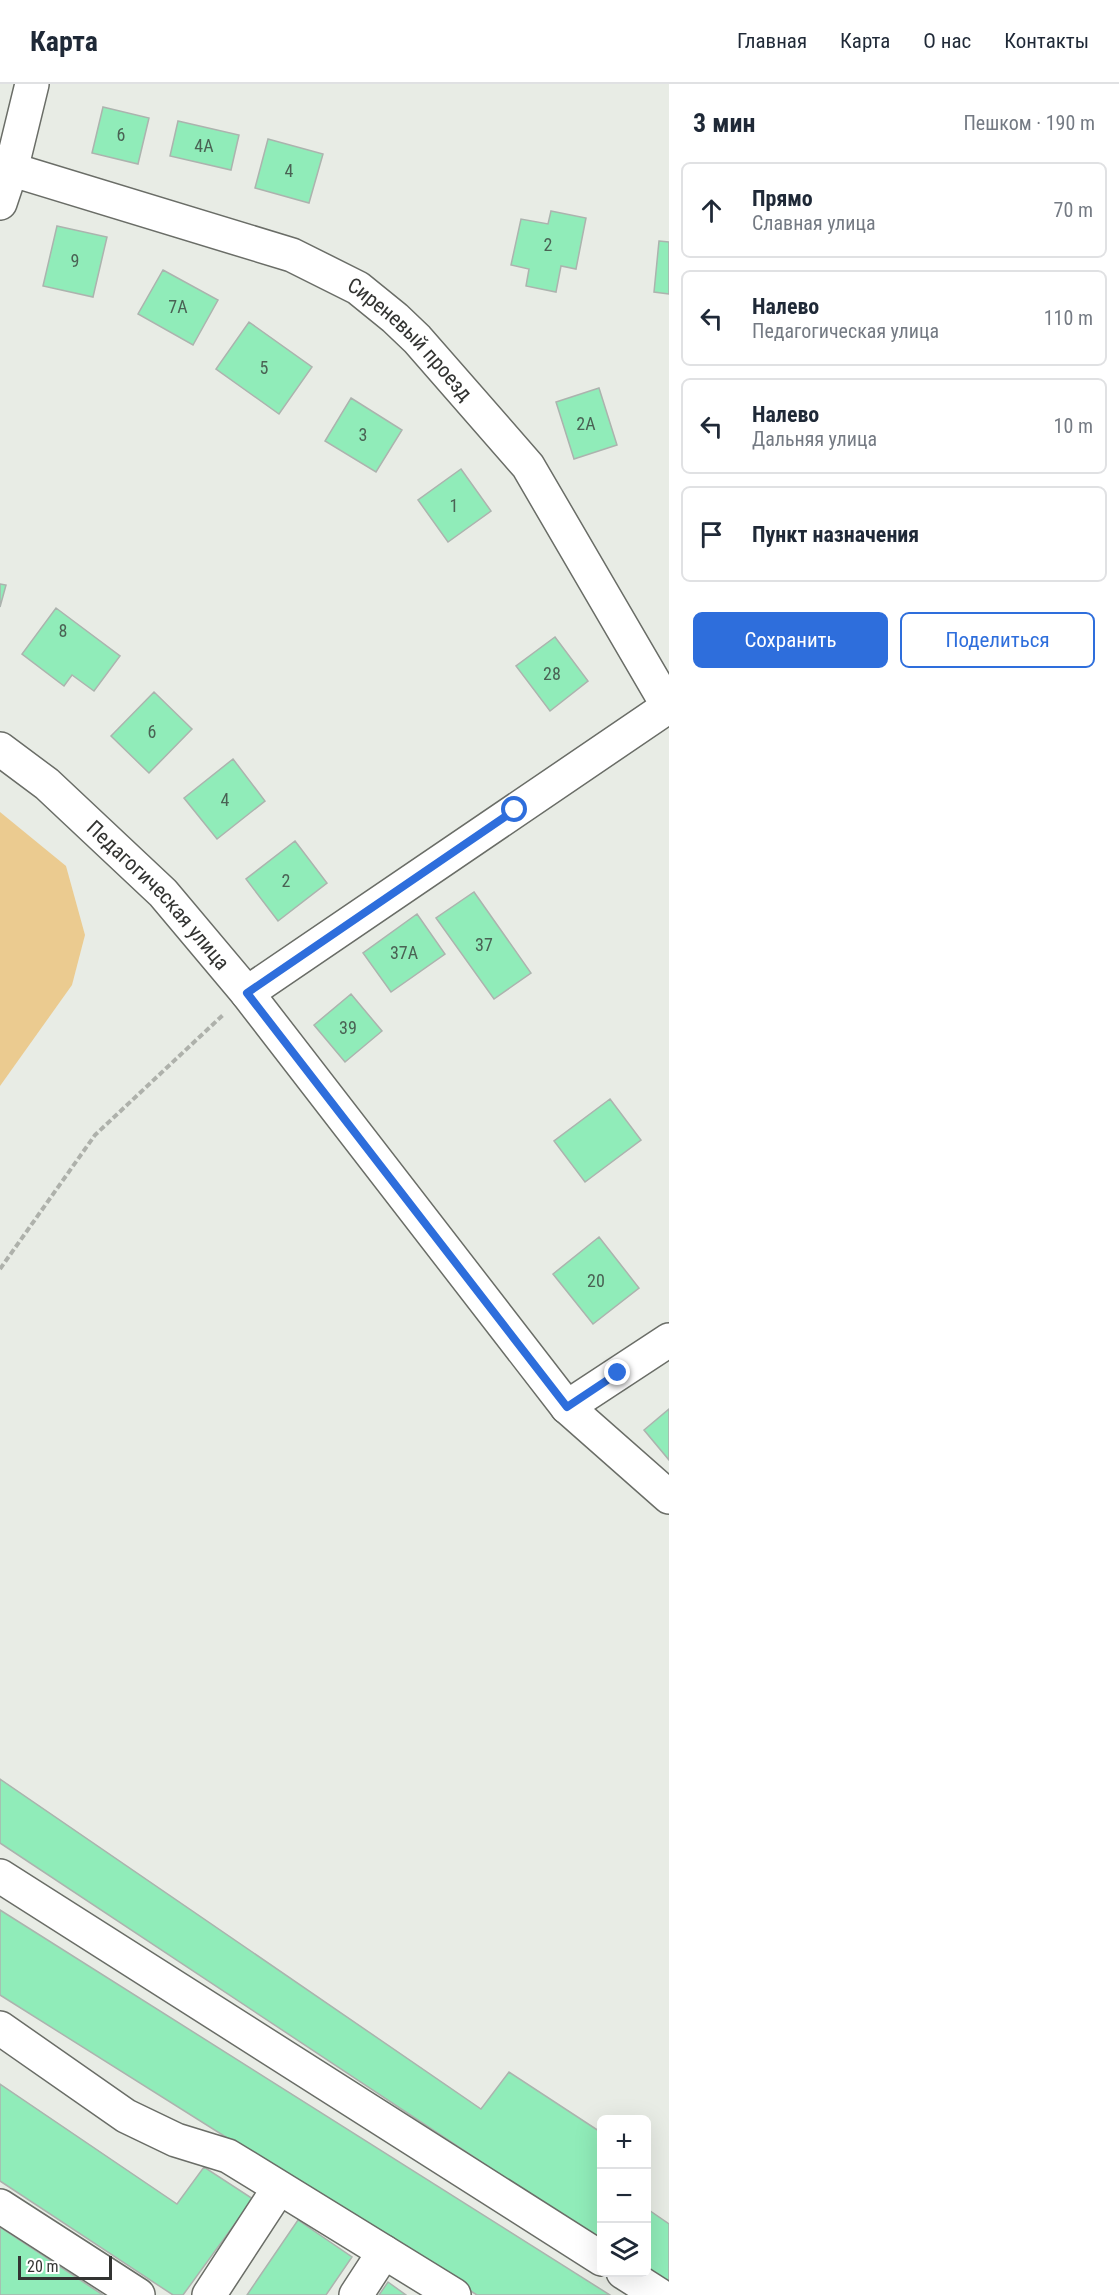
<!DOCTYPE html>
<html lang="ru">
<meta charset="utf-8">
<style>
:root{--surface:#fff;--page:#f2f2f3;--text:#1f2937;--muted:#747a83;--line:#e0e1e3;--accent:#2e6edc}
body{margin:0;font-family:"Roboto Condensed",sans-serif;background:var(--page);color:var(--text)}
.controls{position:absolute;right:18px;bottom:18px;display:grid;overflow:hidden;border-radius:9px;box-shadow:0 6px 24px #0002}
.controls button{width:54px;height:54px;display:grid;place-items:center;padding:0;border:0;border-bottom:2px solid var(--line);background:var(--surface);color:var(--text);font:30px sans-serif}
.scale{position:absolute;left:18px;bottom:15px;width:94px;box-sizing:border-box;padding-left:6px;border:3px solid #333432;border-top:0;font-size:16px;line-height:21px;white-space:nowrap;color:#333432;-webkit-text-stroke:4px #fff;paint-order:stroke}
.stop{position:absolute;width:18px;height:18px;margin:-14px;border:4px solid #2e6edc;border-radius:50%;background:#fff}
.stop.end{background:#2e6edc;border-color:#fff;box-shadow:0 2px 6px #0008}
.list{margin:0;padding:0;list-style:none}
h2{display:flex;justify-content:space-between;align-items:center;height:78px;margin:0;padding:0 24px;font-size:26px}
h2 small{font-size:20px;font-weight:400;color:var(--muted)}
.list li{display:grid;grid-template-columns:39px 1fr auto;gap:18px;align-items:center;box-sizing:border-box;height:96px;margin:0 12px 12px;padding:0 12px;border:2px solid var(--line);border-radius:9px}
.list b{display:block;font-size:22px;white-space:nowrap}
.list p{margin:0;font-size:20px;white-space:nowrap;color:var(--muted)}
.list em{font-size:20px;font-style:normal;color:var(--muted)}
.actions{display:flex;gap:12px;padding:18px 24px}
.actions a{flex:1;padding:14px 0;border:2px solid var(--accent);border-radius:9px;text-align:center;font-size:21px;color:var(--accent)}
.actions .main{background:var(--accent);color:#fff}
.icon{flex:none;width:33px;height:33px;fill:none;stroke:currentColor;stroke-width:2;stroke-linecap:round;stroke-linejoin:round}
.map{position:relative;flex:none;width:669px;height:2211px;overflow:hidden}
header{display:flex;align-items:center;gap:36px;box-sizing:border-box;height:84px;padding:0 30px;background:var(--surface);border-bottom:2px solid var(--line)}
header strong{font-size:28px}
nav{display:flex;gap:33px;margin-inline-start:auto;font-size:21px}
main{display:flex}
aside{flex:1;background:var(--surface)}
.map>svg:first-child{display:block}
.green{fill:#ebcb90}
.building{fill:#90ecb9;stroke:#acb3ae;stroke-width:1.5}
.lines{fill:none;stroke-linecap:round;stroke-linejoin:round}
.minor-casing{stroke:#6a6d67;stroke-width:36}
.path{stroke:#aeb1ab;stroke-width:4;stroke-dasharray:6 3;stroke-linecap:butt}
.minor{stroke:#fff;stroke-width:33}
.route{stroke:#2e6edc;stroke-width:8}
.labels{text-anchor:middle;stroke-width:5;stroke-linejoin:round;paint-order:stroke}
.number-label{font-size:18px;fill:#4a6254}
.street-label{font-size:21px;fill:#333432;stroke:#fff}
</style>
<header>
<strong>Карта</strong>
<nav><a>Главная</a><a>Карта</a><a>О нас</a><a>Контакты</a></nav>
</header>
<main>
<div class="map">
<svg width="669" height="2211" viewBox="0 0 669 2211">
<rect width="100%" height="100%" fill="#e8ece5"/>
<path class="green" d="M0,728l66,54 19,69 -13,50 -72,101z"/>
<path class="building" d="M103,23l46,11 -11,46 -46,-11z
M178,37l61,14 -8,35 -61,-14z
M268,55l55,15 -14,49 -54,-15z
M551,127l35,7 -10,51 -15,-3 -5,26 -30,-6 3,-17 -18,-4 10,-46 27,5z
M57,142l50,11 -14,60 -50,-11z
M659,157l10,1v52l-15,-2z
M163,186l55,30 -25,45 -55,-31z
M249,238l63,45 -33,47 -63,-45z
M599,304l18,57 -43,14 -18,-57z
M351,314l51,32 -26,42 -51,-31z
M461,385l30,42 -43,31 -30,-42z
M0,500l6,1 -6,22z
M56,524l64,48 -26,35 -22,-16 -8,11 -42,-32z
M555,553l33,44 -38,30 -34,-45z
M154,608l38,37 -43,44 -38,-37z
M233,675l32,42 -48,38 -33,-41z
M295,757l32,42 -49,38 -32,-42z
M474,808l57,81 -37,26 -58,-81z
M417,830l28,40 -54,38 -28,-39z
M351,910l31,37 -37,31 -31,-37z
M610,1015l31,41 -56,42 -31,-41z
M599,1153l40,51 -46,36 -40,-50z
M669,1325v51l-25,-30z
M0,1695l481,330 28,-37 93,61v109l-602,-399z
M0,1826l610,385h-133l-477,-300z
M0,2000l177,120 27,-37 49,32 -70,96h-10l-173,-114z
M646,2124l23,16v62l-23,-14z
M298,2136l54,37 -26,38h-79z
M0,2143l103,68h-103z
M388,2198l18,13h-27z"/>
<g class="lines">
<g class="minor-casing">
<g id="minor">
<path id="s1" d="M0,82l292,89 66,33 37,30 22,21 111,127 140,240"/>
<path d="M0,119l11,-33 21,-86"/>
<path id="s2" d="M0,665l47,35 116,109 84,100 320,414 102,90"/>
<path d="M247,909l422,-287"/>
<path d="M567,1323l102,-67"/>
<path d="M0,1792l602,383"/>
<path d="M0,1944l126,88 50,24 52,16 226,139"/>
<path d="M0,2122l138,89"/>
<path d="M623,2188l36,23"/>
<path d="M209,2211l70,-107"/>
<path d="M356,2211l28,-43"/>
</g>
</g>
<path class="path" d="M0,1185l95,-134 129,-121"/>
<use href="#minor" class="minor"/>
</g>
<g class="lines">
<path class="route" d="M515,726l-268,183 320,414 51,-34"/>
</g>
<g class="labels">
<g class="number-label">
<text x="121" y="57">6</text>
<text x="204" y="68">4А</text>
<text x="289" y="93">4</text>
<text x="548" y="167">2</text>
<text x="75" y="183">9</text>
<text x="178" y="229">7А</text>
<text x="264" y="290">5</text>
<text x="586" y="346">2А</text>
<text x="363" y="357">3</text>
<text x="454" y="428">1</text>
<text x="63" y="553">8</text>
<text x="552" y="596">28</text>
<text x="152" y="654">6</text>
<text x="225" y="722">4</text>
<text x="286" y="803">2</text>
<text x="484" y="867">37</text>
<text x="404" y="875">37А</text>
<text x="348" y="950">39</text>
<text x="596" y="1203">20</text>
</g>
<g class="street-label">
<text dy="7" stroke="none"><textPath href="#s1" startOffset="452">Сиреневый проезд</textPath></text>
<text dy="7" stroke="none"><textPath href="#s2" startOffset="216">Педагогическая улица</textPath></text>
</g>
</g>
</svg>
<div class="controls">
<button>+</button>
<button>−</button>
<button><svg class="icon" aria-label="layers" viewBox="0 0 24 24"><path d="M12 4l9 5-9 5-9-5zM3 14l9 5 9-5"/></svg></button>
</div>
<div class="scale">20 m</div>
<div class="stop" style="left:515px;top:726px"></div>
<div class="stop end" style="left:618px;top:1289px"></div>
</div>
<aside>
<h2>3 мин<small>Пешком · 190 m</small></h2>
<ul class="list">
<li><svg class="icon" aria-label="ahead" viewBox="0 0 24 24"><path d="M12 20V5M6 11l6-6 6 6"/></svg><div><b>Прямо</b><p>Славная улица</p></div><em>70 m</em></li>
<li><svg class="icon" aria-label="left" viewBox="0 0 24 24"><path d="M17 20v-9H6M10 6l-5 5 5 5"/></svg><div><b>Налево</b><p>Педагогическая улица</p></div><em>110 m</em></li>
<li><svg class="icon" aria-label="left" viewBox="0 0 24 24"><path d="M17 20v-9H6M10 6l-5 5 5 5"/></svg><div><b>Налево</b><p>Дальняя улица</p></div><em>10 m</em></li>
<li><svg class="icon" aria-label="arrive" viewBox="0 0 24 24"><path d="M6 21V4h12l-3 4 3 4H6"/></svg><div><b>Пункт назначения</b></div></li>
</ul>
<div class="actions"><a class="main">Сохранить</a><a>Поделиться</a></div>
</aside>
</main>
